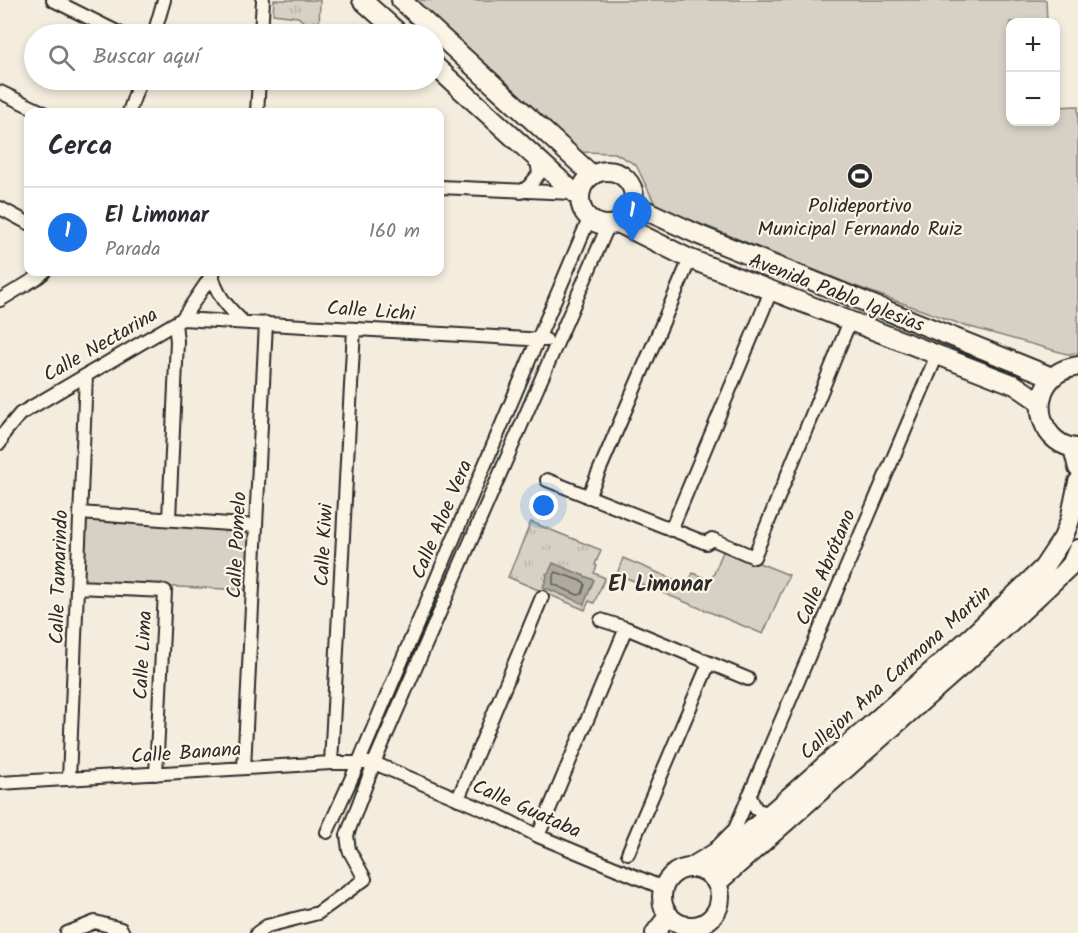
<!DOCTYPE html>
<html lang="es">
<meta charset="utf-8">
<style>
:root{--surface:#fff;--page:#f7f7f7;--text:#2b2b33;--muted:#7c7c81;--line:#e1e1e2;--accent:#1a73e8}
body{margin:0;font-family:Kalam,sans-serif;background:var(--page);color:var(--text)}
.controls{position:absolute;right:18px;top:18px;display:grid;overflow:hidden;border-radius:12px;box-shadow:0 3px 9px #0003}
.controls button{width:54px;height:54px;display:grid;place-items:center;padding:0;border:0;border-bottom:2px solid var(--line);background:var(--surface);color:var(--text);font:30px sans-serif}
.you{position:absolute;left:544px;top:506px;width:21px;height:21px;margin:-15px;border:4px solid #fff;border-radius:50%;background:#1a73e8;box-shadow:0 0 0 9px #1a73e833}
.badge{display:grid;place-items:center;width:39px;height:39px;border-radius:50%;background:var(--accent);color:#fff;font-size:20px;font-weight:700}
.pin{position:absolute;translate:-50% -50px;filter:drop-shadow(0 2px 3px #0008)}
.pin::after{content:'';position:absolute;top:32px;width:21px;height:18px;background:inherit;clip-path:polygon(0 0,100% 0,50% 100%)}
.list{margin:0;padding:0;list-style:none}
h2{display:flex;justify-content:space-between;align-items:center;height:78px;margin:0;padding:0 24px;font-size:26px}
h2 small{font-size:20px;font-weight:400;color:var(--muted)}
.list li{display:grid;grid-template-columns:39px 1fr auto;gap:18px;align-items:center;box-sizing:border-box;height:90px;padding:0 24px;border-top:2px solid var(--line)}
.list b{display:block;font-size:22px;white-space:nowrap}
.list p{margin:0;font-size:20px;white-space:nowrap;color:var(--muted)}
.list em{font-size:20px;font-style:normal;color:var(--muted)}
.icon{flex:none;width:33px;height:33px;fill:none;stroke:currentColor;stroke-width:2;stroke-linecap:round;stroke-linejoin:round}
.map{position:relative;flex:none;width:1078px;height:933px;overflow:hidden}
.search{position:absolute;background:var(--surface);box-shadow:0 3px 9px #0003;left:24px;top:24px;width:420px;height:66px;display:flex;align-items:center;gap:15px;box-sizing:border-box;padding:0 21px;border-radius:33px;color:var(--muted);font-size:22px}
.panel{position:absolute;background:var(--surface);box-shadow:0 3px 9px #0003;left:24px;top:108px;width:420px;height:168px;border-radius:12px}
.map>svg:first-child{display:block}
.grass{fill:url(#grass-tufts);stroke:#807e78;stroke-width:1.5}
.park{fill:#d6d1c4;stroke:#807e78;stroke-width:1.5}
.water{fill:#afaaa0;stroke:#7a7771;stroke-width:1.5}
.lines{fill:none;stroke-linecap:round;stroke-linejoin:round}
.shore{stroke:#605e5a;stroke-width:1.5}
.street-casing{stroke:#2b2b2b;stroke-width:16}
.secondary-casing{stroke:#2b2b2b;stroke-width:22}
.street{stroke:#fcf5e5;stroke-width:12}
.secondary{stroke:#fcf5e5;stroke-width:18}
.labels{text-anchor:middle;stroke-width:4.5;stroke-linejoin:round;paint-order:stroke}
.poi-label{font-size:20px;fill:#2b2b2b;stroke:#fcf5e5}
.street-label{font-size:20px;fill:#2b2b2b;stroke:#fcf5e5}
.quarter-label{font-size:22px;font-weight:bold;fill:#2b2b2b;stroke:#fcf5e5}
</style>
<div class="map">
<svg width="1078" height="933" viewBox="0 0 1078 933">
<defs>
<pattern id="grass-tufts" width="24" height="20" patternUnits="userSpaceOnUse" patternTransform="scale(1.5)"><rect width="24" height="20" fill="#d6d1c4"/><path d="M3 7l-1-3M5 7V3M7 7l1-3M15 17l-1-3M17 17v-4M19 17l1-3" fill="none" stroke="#b8b4a9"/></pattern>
</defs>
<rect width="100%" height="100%" fill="#f4edde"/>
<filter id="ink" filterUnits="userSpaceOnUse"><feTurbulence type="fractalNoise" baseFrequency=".0167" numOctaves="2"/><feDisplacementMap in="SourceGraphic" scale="12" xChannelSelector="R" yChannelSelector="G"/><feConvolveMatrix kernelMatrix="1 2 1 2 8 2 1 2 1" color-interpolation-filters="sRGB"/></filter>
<g filter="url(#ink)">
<path class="grass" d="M274,0h46l-1,28 -4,4 -17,-15 -25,-3z
M531,522l70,28 -6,15 2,1 -3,7 11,5 -11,25 -5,-2 -4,9 -77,-33z"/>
<path class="park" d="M414,0h632l1,22h-37v100h46v-15l22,-1v247l-11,1 -104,-29 -111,-40 -196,-79 -20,-41 -21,-12 -34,-1z
M84,517l168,12 -2,61 -170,-7z
M724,549l65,26 -26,59 -146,-60 6,-16 64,27 6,-12 18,8z"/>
<path class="water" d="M553,563l41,17 -10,24 -41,-17 4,-10 -1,-3 3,-2z"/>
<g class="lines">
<path class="shore" d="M556,572l28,10 1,3 -3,9 -4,1 -25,-11v-7z"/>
<g class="street-casing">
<path id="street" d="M53,0l68,34
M154,34l10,-34
M261,34l2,-34
M0,92l42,20
M129,112l11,-32
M257,112l2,-32
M440,187l132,6
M521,192l8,-6 10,-12 -2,-15
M0,208l28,15
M212,274c4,21 16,33 30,47
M0,300l38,-23 6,-5
M182,319l364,21
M0,443l4,-10 16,-19 162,-95 32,-47
M547,480l159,63 6,-4 42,18 96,-236
M588,497l102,-238
M80,513l176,13
M169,519l8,-178 -2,-18
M671,530l100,-239
M77,587l88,4 -9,183
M601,620l25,8 122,51
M331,763l23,-434
M244,768l22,-445
M69,779l17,-403
M0,783l331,-20h43l125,53 39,20 125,52
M749,795l7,14 13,5
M458,799l84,-202
M327,832l31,-68 231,-545
M538,836l88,-208
M628,853l81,-190
M684,868l30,-18 21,-21 202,-474
M67,933l28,-11 26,7 2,4
M257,933l10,-7 51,-13 47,-34 -16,-29 -2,-15 27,-72 234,-537"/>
</g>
<g class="secondary-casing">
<path id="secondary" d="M362,0l38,34
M401,0l191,175
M434,65l145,132
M580 198a27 27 0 1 1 54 0a27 27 0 1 1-54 0Z
M634,205l65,30 353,142
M618,223l72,36 325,126 25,17
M1078,366c-9,2 -18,4 -25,11 -25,24 -10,70 25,71
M1073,448l5,20
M662 897a29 29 0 1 1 58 0a29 29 0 1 1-58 0Z
M705,871l268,-236 70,-67 20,-30 7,-18 8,-38
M717,883l285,-253 69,-65 7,-16
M655,933l14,-18"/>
</g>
<use href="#street" class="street"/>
<use href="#secondary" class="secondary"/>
</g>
</g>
<defs>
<g id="stadium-disc" transform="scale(1.35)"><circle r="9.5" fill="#2b2b2b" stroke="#fcf5e5"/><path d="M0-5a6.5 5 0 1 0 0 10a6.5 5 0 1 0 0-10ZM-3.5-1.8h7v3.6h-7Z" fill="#fff"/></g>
</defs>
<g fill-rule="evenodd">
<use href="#stadium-disc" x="860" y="176"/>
</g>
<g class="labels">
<g class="poi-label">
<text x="860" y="212">Polideportivo<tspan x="860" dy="23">Municipal Fernando Ruiz</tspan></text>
</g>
<g class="street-label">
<text transform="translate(837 292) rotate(21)" y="7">Avenida Pablo Iglesias</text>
<text transform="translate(371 310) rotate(4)" y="7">Calle Lichi</text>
<text transform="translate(100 344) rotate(-30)" y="7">Calle Nectarina</text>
<text transform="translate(441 519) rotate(-67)" y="7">Calle Aloe Vera</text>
<text transform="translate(236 545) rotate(-87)" y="7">Calle Pomelo</text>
<text transform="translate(323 545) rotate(-87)" y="7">Calle Kiwi</text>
<text transform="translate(825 567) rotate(-67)" y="7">Calle Abrótano</text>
<text transform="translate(58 577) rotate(-88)" y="7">Calle Tamarindo</text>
<text transform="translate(142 655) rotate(-87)" y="7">Calle Lima</text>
<text transform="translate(895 672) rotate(-42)" y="7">Callejon Ana Carmona Martin</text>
<text transform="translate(186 752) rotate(-4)" y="7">Calle Banana</text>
<text transform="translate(527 808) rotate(24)" y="7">Calle Guataba</text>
</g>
<g class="quarter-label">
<text x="660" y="591">El Limonar</text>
</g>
</g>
</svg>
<div class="controls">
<button>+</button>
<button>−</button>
</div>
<div class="you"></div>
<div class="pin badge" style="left:632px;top:242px">1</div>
<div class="search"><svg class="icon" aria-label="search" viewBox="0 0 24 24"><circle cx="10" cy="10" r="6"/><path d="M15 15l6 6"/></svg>Buscar aquí</div>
<section class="panel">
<h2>Cerca<small></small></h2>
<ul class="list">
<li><span class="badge">1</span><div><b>El Limonar</b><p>Parada</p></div><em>160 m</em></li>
</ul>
</section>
</div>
